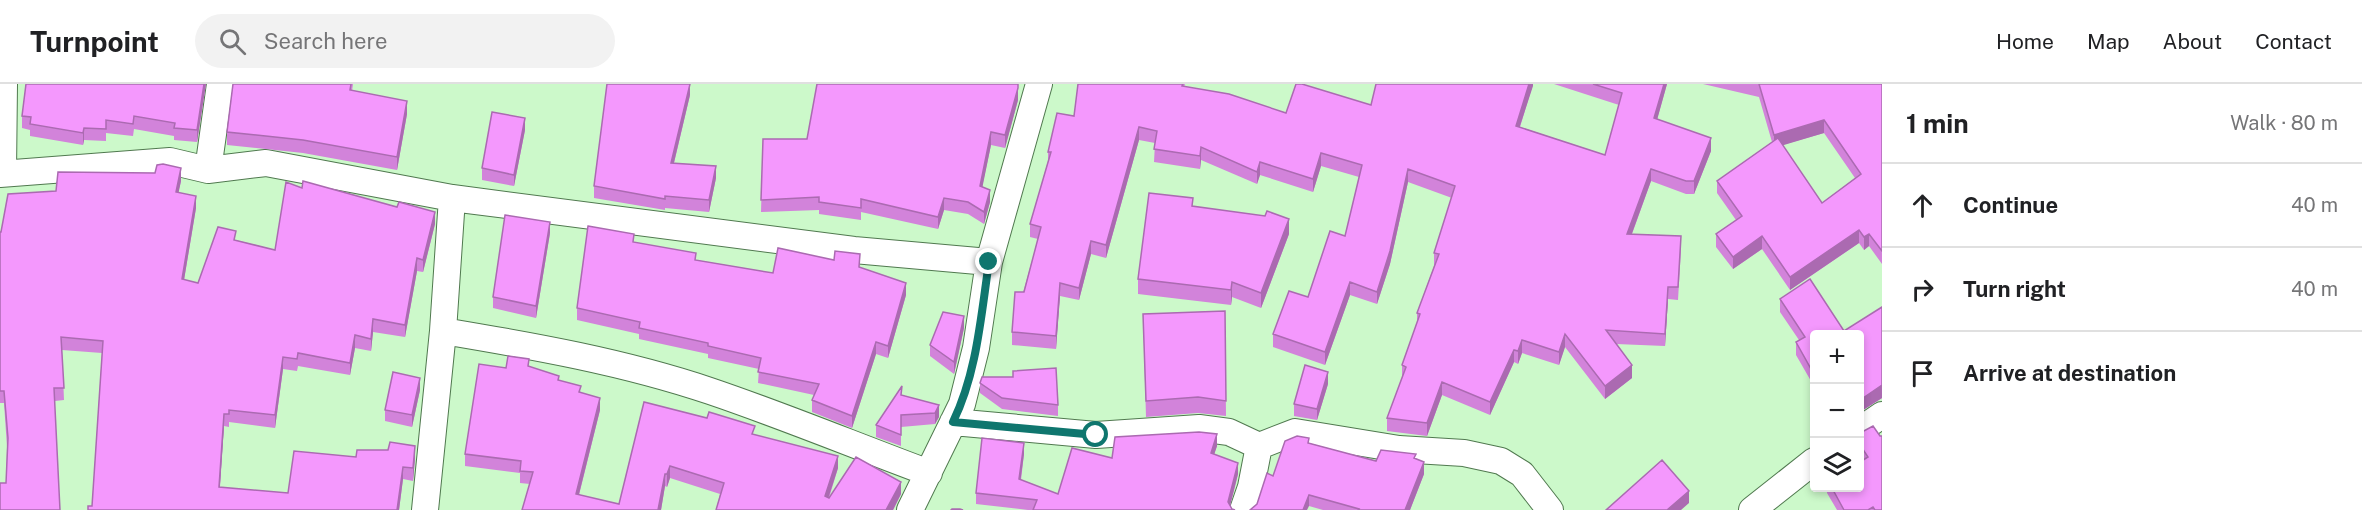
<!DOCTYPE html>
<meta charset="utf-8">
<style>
:root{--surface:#fff;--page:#f2f2f2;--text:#202124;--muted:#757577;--line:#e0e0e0}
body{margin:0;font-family:"Public Sans",sans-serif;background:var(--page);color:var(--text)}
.controls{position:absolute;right:18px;bottom:18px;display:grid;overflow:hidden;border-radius:6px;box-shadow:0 3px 9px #0003}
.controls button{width:54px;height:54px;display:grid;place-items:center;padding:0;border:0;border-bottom:2px solid var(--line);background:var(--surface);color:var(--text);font:30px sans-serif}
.stop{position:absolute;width:18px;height:18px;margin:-14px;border:4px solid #0f766e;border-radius:50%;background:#fff}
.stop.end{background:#0f766e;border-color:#fff;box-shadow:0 2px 6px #0008}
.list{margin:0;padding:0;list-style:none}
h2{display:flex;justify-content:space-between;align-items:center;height:78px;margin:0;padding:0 24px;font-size:26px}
h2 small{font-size:20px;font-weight:400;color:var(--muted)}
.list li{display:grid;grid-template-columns:39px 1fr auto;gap:18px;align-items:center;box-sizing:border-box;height:84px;padding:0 24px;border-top:2px solid var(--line)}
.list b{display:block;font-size:22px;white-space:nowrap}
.list em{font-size:20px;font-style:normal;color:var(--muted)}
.icon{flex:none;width:33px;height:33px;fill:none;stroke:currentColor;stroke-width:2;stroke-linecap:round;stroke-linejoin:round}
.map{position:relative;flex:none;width:1882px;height:426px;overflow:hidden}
header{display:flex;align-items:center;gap:36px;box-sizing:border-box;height:84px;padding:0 30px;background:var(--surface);border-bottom:2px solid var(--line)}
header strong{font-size:28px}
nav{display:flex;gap:33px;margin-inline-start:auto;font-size:21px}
.search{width:420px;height:54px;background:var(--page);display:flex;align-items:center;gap:15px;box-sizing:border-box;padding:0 21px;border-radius:33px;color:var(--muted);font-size:22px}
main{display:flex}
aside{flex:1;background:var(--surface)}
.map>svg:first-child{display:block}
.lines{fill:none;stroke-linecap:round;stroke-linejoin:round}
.minor-casing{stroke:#50794f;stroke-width:28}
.minor{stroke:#fff;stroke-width:26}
.wall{fill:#d283da;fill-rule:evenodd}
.shaded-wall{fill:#ab6ab1}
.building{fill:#f498fd;stroke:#ab6ab1;stroke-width:1.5}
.route{stroke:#0f766e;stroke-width:8}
</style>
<header>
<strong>Turnpoint</strong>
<div class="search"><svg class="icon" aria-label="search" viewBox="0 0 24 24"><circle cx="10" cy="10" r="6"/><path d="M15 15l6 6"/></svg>Search here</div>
<nav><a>Home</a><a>Map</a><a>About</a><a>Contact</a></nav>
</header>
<main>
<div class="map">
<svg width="1882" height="426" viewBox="0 0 1882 426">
<rect width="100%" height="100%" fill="#ccf9ca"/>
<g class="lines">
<g class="minor-casing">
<path id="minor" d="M208,86l12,-86
M3,88l1,-88
M0,90l170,-13 38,9 58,-7 186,35 402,52 135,12
M443,247c90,15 181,31 267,60 74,25 146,55 219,82
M953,338l143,13 103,-7 30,4 30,14
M1860,346l22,-15
M425,426l18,-179 9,-133
M910,426l52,-106 14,-56 13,-86 50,-178
M1243,426l8,-23 8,-41 36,-14 104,17 65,4 37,8 21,13 28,36
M1752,426l62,-49"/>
</g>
<use href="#minor" class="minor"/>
</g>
<path class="wall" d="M26,0h180l-9,58 -23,-2v-4l-40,-7 -1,7 -27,-3v8l-22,-1 -1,5 -53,-9v-6l-8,-2v-12z
M233,0h120l-1,7 55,23 -10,56 -94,-17 -76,-8v-13z
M1078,0h107l-1,3 102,26 85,-8 162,-21 -13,43 85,28 14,-50 -65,-21h113l-10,35 54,32 -17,43h-8l-35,-13 -19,53 49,15 -3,51 -10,-1 -3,47 -49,-2 16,34 -27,21 -40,-52 -6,18 -37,-12 -4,11 -4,-2 -24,53 -48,-20 -15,41 -40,-5v-13l15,-40v-13l15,-41v-11l17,-47v-13l18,-55 -44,-16 -18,82 -13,40 -27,-9 -25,70 -52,-18v-13l35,-37 37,-61 14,-59 -38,-11 -8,26 -53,-17 -3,9 -56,-24 -1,9 -46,-7 1,-19 -16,-3 -33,118 -15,-4 -12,46 -19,-4 -4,53 -44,-4v-13l26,-93 -8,-2v-13l18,-63v-9l26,-36z
M1703,0h179v180l-13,-18 -5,4 -5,-7 -69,47 -28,-41 -29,20 -17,-22v-13l20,-14 -19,-27v-12l55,-39 -13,-45zM1824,49l31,45 -33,25 -40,-58z
M690,11l-16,68 42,15 -7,34 -44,-4v2l-71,-12v-12z
M1018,16l-13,48 -14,-3 -9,42 8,15 -6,22 -16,-10 -24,-4 -6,19 -77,-17v8l-42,-6v-4l-58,2 2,-73h44z
M525,46l-11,56 -32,-6v-12z
M181,97l-3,12 18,15 -12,72 14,3 38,-43 39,10 27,-62 133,36 -12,48 -6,-1 -12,66 -32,-5 -2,19 -16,-3 -5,27 -52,-9 -1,5 -14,-2 -8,59 -46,-6v5l-5,-1 -4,61 68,6 68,-36 59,1 -2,23 -10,-2 -4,31 -307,-4 10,-153 -40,-3 2,50 -9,1 -49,82 1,-36 -3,-44h-4v-171h1l55,-41z
M1193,122l96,28 -28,74 -29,-11 -1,8 -93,-11v-15z
M550,149l-14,85 -43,-10v-11z
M634,158l62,18 77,13 87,-6 46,28 -18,63 -12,-4 -24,74 -40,-16v-12l2,-5 -56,-12 1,-14 -51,-11v-4l-69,-15v-5l-62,-14v-12z
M1780,215l64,32 38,-24v91l-22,14 -45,-78v54l-19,-33v-13l3,-2 -19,-28z
M1225,227l1,105 -28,-3 -52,4 -3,-103z
M964,244l-10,46 -24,-18v-11z
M529,283l30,13 22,12 19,18 -21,85 40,9 25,-102 111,33 83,33 -9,30 72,-4 -8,16h-177l4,-16 -50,-16 -3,9 -2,-1 -4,24h-139l8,-26 -10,-1v-10l-55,-7v-12z
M980,299l78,22v11l-56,-7 -22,-16z
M1328,300l-11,36 -23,-4v-12z
M420,306l-8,37 -27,-6v-11z
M901,311l38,10v12l-4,7 -34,3v19l-25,-9v-12z
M1860,348h2l20,78h-45l-10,-17v-5h33l2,-27 -2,-3z
M1309,359l67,18 40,-2 8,15 -14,36h-87l-14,-4 -52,-2 16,-28z
M1217,362l-3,8 24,20 -8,32 2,3 3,1h-207l-52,-6v-11l48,-39 -3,26 37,14 54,-36z"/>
<path class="shaded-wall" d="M204,0h2l-9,58v-12z
M690,0v11l-19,80v-12z
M1529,0h4v2l-17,52v-12z
M1664,0h3l-13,47v-13z
M1018,4v12l-13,48v-13z
M407,17v13l-10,56v-13z
M525,34v12l-11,56v-11z
M1824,36v13l-50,15v-13z
M1139,43v13l-33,118v-13z
M84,44v12l-1,5v-12z
M991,48v13l-11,54v-13z
M1711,54v13l-17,43v-13z
M1201,63v13l-1,9v-13z
M1321,69v13l-8,26v-13z
M1260,78v13l-3,9v-12z
M716,82v12l-7,34v-12z
M181,84v13l-5,24v-13z
M1408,85v13l-18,82 -13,40v-12z
M1651,85v12l-24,66v-13z
M990,106v12l-6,22v-12z
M196,112v12l-14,84v-13z
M944,114v12l-6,19v-12z
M435,128v12l-12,48v-12z
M1289,135v15l-28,74v-15z
M550,138v11l-14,85v-12z
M1859,146v13l-69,47v-13z
M1869,150v12l-5,4v-13z
M1762,152v13l-29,20v-12z
M1091,157v13l-12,46v-12z
M417,174v13l-12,66v-12z
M1232,198v15l-1,8v-15z
M1350,198v13l-25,70v-13z
M906,199v12l-18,63v-12z
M1060,199v13l-4,53v-13z
M1668,203v12l-3,47v-12z
M964,232v12l-10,46v-12z
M373,235v13l-2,19v-12z
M1565,250v13l-6,18v-13z
M355,251v13l-5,27v-12z
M1522,256v13l-4,11v-13z
M876,258v12l-24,74v-12z
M1514,266v12l-24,53v-13z
M283,273v12l-8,59v-13z
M1632,281v13l-27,21v-13z
M1328,288v12l-11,36v-11z
M420,294v12l-8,37v-12z
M1442,298v13l-15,41v-13z
M1882,301v13l-22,14v-12z
M600,314v12l-24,96v-12z
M939,321v12l-4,7v-11z
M224,330v12l-5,73v-12z
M1217,350v12l-6,18v-11z
M1024,359v11l-5,37v-12z
M415,362v12l-2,23v-13z
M838,372v12l-13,40v-12z
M1424,378v12l-14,36h-5z
M1238,379v11l-9,36 -1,-8z
M670,382v12l-3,9v-13z
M403,383v12l-4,31h-2z
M665,390v12l-4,24h-3z
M901,398v12l-8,16h-7z
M1689,407v12l-8,7h-14z
M1309,411v11l-2,4h-4z"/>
<path class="building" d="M26,0h178l-7,46 -23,-2 1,-5 -41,-7 -1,8 -27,-4v9l-22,-1 -1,5 -53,-9 1,-7 -9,-1z
M233,0h118l-1,6 57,11 -10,56 -94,-17 -76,-8z
M607,0h83l-19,79 45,3 -7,34 -44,-4v3l-71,-13z
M817,0h201v4l-13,47 -14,-3 -11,54 10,4 -6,22 -16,-10 -24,-4 -6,19 -77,-18v9l-42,-6v-5l-58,3 2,-61h44z
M1078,0h105l-1,2 47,8 57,19 10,-29h6l69,21 5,-21h153l-13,42 89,29 17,-62 -29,-9h71l-10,34 57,20 -17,43h-8l-35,-12 -24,65 54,2 -3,51h-10l-3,47 -59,-4 26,35 -27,21 -40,-52 -6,18 -37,-12 -4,11 -4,-1 -24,52 -48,-20 -15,41 -40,-5 19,-51 -4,-2 18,-51 -3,-1 22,-59 -5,-1 21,-67 -47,-17 -18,82 -13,41 -27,-10 -25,70 -52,-18 16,-43 19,6 22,-66 15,5 17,-71 -41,-12 -8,26 -53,-17 -3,10 -56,-25 -1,9 -46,-7 3,-18 -18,-4 -33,118 -15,-4 -12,47 -19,-5 -4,53 -44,-4 3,-40h9l17,-65 -11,-3 21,-72h-3l9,-39 17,3z
M1759,0h123v167l-13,-17 -5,3 -5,-7 -69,47 -28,-41 -29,21 -17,-23 26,-18 -25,-35 61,-43 44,65 39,-29 -37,-54 -50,15z
M492,28l33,6 -11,57 -32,-7z
M163,80l18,4 -5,24 20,4 -14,83 16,4 20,-56 18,4 -2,9 41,10 11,-68 16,6 1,-7 94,26 2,-5 36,10 -12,48 -6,-2 -12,67 -32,-6 -2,20 -16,-4 -5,28 -52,-10 -1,6 -14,-2 -8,58 -46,-5v4h-5l-5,73 69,6 6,-42 62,6 1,-7h31l2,-8 25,4 -2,22 -10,-1 -6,43h-309v-4h4l11,-165 -42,-4 3,51h-10l6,122h-60v-27h6l2,-45 -4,-47h-4v-159h1l7,-38 48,-3 2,-19 97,1 2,-8z
M1149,109l44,5 -1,8 73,10 2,-5 22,8 -28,74 -29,-11 -1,8 -93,-11z
M505,131l45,7 -14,84 -43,-9z
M588,142l46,8 -1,8 63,11 -1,7 78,13 5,-25 56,12 1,-9 25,3 -1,13 47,16 -18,63 -12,-4 -24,74 -40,-16 7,-16 -61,-12 3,-14 -53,-12v-3l-69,-15 1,-6 -63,-14z
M1810,195l34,52 38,-24v78l-22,15v-66h-45v42l-19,-34 9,-5 -25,-38z
M1225,227l1,90 -28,-4 -52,4 -3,-87z
M943,228l21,4 -10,46 -24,-17z
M508,272l21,3 -1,7 31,10 -1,4 23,6 -2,6 21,6 -24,96 43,10 25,-102 63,16 2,-6 46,14 -3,8 86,22 -13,40 4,2 27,-41 45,25 -15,28h-170l8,-27 -54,-17 -3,8h-2l-7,36h-136l11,-38 -13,-1 1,-10 -56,-7 14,-90 27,4z
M1305,281l23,7 -11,37 -23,-5z
M1056,284l2,37 -56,-7 -22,-15 2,-6h31v-6z
M393,288l27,6 -8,37 -27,-5z
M902,302l-1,9 38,10 -4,8 -34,2v20l-25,-10z
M1873,342l7,10h2v74h-7l-2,-3 -5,3h-24l-12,-22h28v-26l8,-5 -8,-12v-13h2z
M1199,348l18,2 -6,19 27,10 -10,39 4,7 3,1h-202l4,-10 -61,-7 6,-55 42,5 -5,36 39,15 14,-46 40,10 3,-21z
M1297,352l12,2 -1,5 68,18 5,-11 35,4 -2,4 10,4 -19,48h-47l1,-1 -50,-14 -6,15h-53l7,-6 10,-31 6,3 12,-35z
M1662,376l27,31 -22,19h-61z
M952,425h8l3,1h-12z"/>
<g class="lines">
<path class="route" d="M989,178c-8,53 -12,111 -36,160l143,13"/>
</g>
</svg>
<div class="controls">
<button>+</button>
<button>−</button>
<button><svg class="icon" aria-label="layers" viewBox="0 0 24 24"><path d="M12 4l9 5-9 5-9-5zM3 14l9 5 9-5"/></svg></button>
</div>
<div class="stop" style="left:1096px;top:351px"></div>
<div class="stop end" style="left:989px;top:178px"></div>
</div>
<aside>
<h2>1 min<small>Walk · 80 m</small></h2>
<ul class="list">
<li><svg class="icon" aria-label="ahead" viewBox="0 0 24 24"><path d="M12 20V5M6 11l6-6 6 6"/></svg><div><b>Continue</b></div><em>40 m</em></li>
<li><svg class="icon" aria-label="right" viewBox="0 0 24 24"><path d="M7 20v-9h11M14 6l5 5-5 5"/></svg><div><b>Turn right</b></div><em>40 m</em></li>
<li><svg class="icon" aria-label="arrive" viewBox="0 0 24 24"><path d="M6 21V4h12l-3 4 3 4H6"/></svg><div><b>Arrive at destination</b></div></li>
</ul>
</aside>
</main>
